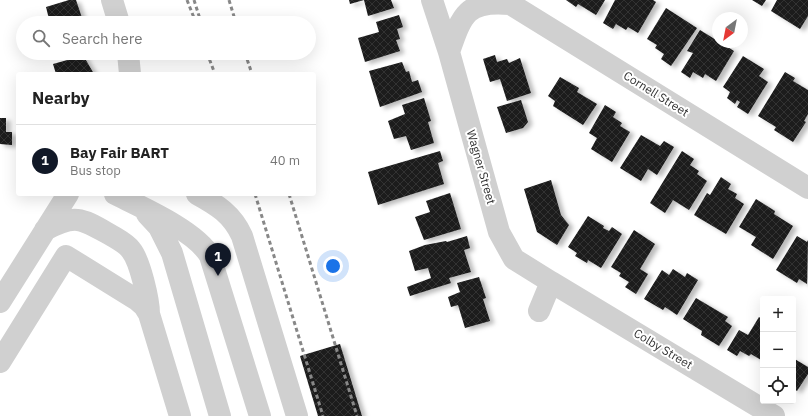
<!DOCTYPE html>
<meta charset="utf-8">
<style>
:root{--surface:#fff;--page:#f6f6f6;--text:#222;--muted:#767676;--line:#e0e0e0;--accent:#111827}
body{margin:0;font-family:"IBM Plex Sans",sans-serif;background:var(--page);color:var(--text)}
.controls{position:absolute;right:12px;bottom:12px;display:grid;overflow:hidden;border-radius:4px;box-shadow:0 4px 16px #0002}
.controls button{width:36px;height:36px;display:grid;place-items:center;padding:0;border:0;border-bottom:1px solid var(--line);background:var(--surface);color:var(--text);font:20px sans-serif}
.compass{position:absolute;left:712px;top:12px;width:36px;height:36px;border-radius:50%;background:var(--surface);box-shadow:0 4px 16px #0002;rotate:212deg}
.you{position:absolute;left:333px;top:266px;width:14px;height:14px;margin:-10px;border:3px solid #fff;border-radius:50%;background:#1a73e8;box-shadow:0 0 0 6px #1a73e833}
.badge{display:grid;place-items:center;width:26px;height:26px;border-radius:50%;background:var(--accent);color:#fff;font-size:13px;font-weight:700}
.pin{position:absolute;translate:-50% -33px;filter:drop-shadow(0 1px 2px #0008)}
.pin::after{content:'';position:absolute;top:21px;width:14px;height:12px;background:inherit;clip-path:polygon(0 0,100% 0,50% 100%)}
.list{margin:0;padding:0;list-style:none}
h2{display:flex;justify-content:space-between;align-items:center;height:52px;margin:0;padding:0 16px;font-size:17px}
h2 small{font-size:13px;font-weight:400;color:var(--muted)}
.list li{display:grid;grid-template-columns:26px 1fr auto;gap:12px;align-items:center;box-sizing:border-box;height:72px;padding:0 16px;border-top:1px solid var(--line)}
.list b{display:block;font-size:15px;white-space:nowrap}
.list p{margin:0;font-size:13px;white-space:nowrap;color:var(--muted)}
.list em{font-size:13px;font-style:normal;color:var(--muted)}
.icon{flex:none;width:22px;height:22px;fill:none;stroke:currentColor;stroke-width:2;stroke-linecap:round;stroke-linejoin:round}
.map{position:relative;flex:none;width:808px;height:416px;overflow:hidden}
.search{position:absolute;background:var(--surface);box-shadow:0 4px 16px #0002;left:16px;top:16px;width:300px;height:44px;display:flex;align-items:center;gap:10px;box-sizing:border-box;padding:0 14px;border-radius:22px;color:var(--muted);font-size:15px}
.panel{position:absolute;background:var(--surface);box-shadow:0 4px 16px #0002;left:16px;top:72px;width:300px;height:124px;border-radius:4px}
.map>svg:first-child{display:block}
.building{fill:url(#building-cross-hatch);filter:url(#shadow)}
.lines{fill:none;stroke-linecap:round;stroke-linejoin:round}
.minor{stroke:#d0d0d0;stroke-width:22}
.rail{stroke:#888;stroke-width:3;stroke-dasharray:4 3;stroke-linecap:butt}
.labels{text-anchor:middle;stroke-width:4;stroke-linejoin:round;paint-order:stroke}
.street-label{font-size:12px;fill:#333;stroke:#fff}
</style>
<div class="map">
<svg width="808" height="416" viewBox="0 0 808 416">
<defs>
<pattern id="building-cross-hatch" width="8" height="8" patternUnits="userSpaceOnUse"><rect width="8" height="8" fill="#1a1a1a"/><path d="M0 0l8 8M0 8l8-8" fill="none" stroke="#333"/></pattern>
<filter id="shadow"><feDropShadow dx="4.5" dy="2.5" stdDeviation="2" flood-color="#0004"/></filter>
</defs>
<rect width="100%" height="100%" fill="#fff"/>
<path class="building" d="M69,0h7l6,18h-3l1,5h-30l-4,-16z
M349,0h42l3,8 -26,8 -4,-16 -14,4z
M566,0h39l-9,15 -18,-11 -2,3z
M615,0h38l3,2 -18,31 -10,-6 -2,3 -10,-6 -3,5 -10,-6z
M752,0h14l-4,6z
M777,0h31v16l-8,13 -29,-18z
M666,8l31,20 -26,38 -10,-7 3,-5 -9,-6 2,-3 -10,-6z
M399,15l4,12 -6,2 3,10 -4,1 4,11 -35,11 -7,-24 21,-6 -3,-10z
M700,30l34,21 -18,30 -11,-7 -2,4 -10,-6 -3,6 -9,-6 12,-19 -6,-2z
M69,53h20l-6,2 11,19h-38l-3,-10 18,-5z
M495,55l2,7 10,-3 2,4 11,-5 11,35 -24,8 -7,-22 -10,3 -7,-23z
M743,56l21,13 -5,7 9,6 -20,32 -11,-7 3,-5 -3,-2 -2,4 -8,-6 3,-6 -7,-5z
M402,62l4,10 3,-1 3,11 6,-2 4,12 -42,15 -11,-36z
M785,72l10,6 -2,3 15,9v24l-4,7 2,1 -13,20 -19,-12 2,-3 -18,-11z
M560,77l19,11 -2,4 20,12 -14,21 -30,-19 2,-5 -7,-5z
M424,98l7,23 -3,1 6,21 -23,7 -5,-14 -12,3 -6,-18 17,-7 -3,-9z
M521,100l7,22 -5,6 -17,5 -9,-26z
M605,105l11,7 -3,5 9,6 -2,3 10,6 -18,30 -21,-13 6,-11 -8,-5z
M0,118h6v14h6v13l-12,-1z
M641,135l19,11 4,-5 10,6 -17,28 -9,-6 -7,12 -21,-13z
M440,151l3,10 -5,2 6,21 -66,21 -10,-33z
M682,151l12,8 -4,6 9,6 -2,3 10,7 -18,29 -16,-10 -8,13 -15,-10z
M721,177l10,7 -3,5 9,5 -2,4 9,6 -18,30 -32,-19 13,-22 3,2z
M551,180l10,35 8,10 -12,20 -20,-13 -13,-43z
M450,193l11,36 -37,11 -9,-23 15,-5 -4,-11z
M756,199l19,12 -1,3 19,12 -20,33 -22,-14 5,-8 -17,-10z
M588,216l16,10 -1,2 6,3 3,-4 10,7 -21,34 -13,-8 -1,3 -12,-7 2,-3 -9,-6z
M634,230l21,14 -15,25 8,5 -12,20 -11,-7 4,-5 -10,-6 2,-3 -10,-6z
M467,236l3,12 -6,2 7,22 -22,6 2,5 -41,13 -3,-9 24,-9 -3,-10 -13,3 -6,-20 16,-6 21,-4 1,1z
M797,236l10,6 1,-2 -1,44 -8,-5 -2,4 -21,-13z
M673,269l12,8 2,-4 11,7 -21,35 -12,-8 -2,3 -19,-11 18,-29 7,5z
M479,277l7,21 -3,1 7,22 -25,7 -7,-23 -7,2 -3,-10 12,-5 -3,-9z
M696,298l32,19 -3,4 7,5 -13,20 -18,-11 1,-4 -19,-12z
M759,317l4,3v37l-2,3 -10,-6 -2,2 -9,-5 -3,5 -10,-6 12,-20 9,5z
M340,344l22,72h-44l-18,-60z
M793,358l15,9v7l-11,17 -4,-3z"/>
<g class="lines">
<path class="minor" d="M112,0l7,23
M432,0l17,52 50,180 15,27 37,23 -12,29
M504,0l304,188
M449,52c13,-38 18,-52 61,-48
M128,53l2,21
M115,194c26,13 81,37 95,62l50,160
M197,194c20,11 35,20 45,42l55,180
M147,214l12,13 13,26 48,163
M45,230c30,-16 36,-12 64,4 8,5 17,9 22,16 9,11 18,50 18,64
M551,282l223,134
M0,302l68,-108
M0,362l66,-106 71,44 7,6 5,8 31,102"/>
<path class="rail" d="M187,0l9,23
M194,0l6,19
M229,0l7,23
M207,53l8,21
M245,53l7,21
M255,194l68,222
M289,194l68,222"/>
</g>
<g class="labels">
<g class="street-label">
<text transform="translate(656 94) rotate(32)" y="4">Cornell Street</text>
<text transform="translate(481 167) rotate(74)" y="4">Wagner Street</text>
<text transform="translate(663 349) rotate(31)" y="4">Colby Street</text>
</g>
</g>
</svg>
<div class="controls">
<button>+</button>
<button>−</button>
<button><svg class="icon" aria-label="locate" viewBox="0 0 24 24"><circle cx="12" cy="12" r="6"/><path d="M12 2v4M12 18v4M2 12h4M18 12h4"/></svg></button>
</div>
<svg class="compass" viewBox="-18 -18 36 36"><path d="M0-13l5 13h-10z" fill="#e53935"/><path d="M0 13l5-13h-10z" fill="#767676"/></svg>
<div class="you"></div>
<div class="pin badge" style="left:218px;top:276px">1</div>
<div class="search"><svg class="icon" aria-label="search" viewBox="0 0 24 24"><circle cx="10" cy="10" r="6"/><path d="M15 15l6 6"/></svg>Search here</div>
<section class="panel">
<h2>Nearby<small></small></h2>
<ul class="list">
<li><span class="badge">1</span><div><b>Bay Fair BART</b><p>Bus stop</p></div><em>40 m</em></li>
</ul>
</section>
</div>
